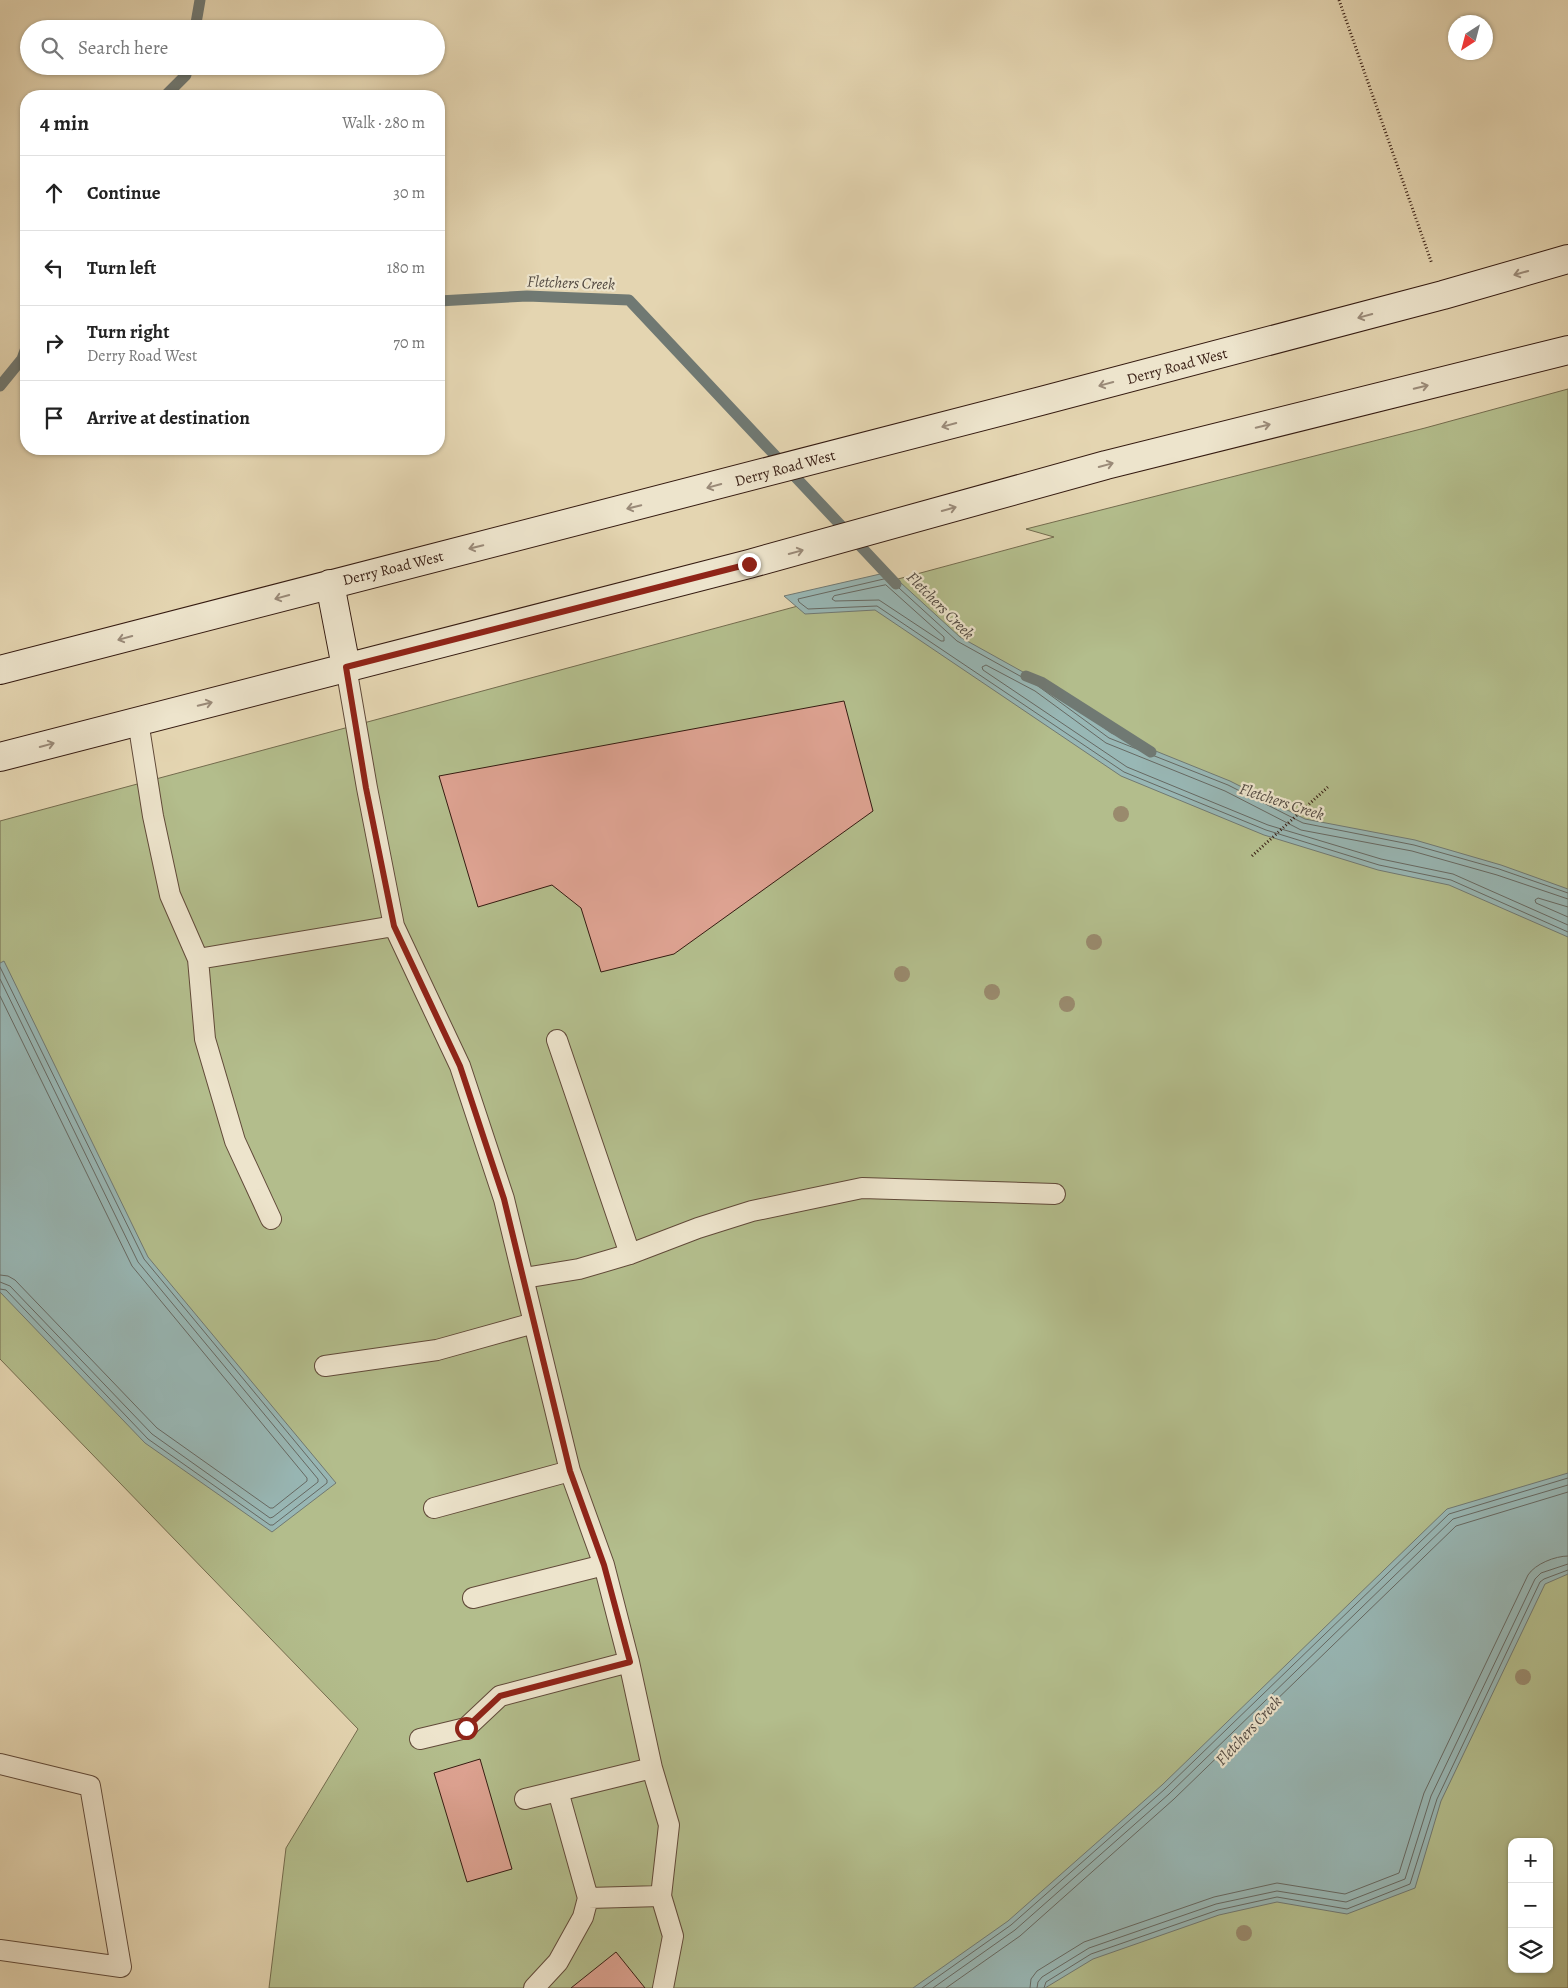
<!DOCTYPE html>
<meta charset="utf-8">
<style>
:root{--surface:#fff;--page:#f6f6f6;--text:#222;--muted:#767676;--line:#e0e0e0}
body{margin:0;font-family:Alegreya,serif;background:var(--page);color:var(--text)}
.controls{position:absolute;right:15px;bottom:15px;display:grid;overflow:hidden;border-radius:10px;box-shadow:0 1px 4px #0004}
.controls button{width:45px;height:45px;display:grid;place-items:center;padding:0;border:0;border-bottom:1px solid var(--line);background:var(--surface);color:var(--text);font:25px sans-serif}
.compass{position:absolute;left:1448px;top:15px;width:45px;height:45px;border-radius:50%;background:var(--surface);box-shadow:0 1px 4px #0004;rotate:216deg}
.stop{position:absolute;width:15px;height:15px;margin:-11px;border:4px solid #8f2418;border-radius:50%;background:#fff}
.stop.end{background:#8f2418;border-color:#fff;box-shadow:0 1px 5px #0008}
.list{margin:0;padding:0;list-style:none}
h2{display:flex;justify-content:space-between;align-items:center;height:65px;margin:0;padding:0 20px;font-size:21px}
h2 small{font-size:16px;font-weight:400;color:var(--muted)}
.list li{display:grid;grid-template-columns:32px 1fr auto;gap:15px;align-items:center;box-sizing:border-box;height:75px;padding:0 20px;border-top:1px solid var(--line)}
.list b{display:block;font-size:19px;white-space:nowrap}
.list p{margin:0;font-size:16px;white-space:nowrap;color:var(--muted)}
.list em{font-size:16px;font-style:normal;color:var(--muted)}
.icon{flex:none;width:28px;height:28px;fill:none;stroke:currentColor;stroke-width:2;stroke-linecap:round;stroke-linejoin:round}
.map{position:relative;flex:none;width:1568px;height:1988px;overflow:hidden}
.search{position:absolute;background:var(--surface);box-shadow:0 1px 4px #0004;left:20px;top:20px;width:425px;height:55px;display:flex;align-items:center;gap:12px;box-sizing:border-box;padding:0 18px;border-radius:28px;color:var(--muted);font-size:19px}
.panel{position:absolute;background:var(--surface);box-shadow:0 1px 4px #0004;left:20px;top:90px;width:425px;height:365px;border-radius:20px}
.map>svg:first-child{display:block}
.green{fill:#b3bd8c;stroke:#746c4e;fill-rule:evenodd}
.water{fill:#98b7b5;stroke:#707973}
.lines{fill:none;stroke-linecap:round;stroke-linejoin:round}
.shore{stroke:#666963;stroke-width:1}
.stream{stroke:#707973;stroke-width:11}
.building{fill:#dda291;stroke:#351b11}
.lane-casing{stroke:#614a39;stroke-width:22}
.secondary-casing{stroke:#351b11;stroke-width:30}
.path{stroke:#351b11;stroke-width:3;stroke-dasharray:1 2.5;stroke-linecap:butt}
.lane{stroke:#ede4cc;stroke-width:20}
.secondary{stroke:#ede4cc;stroke-width:28}
.tree{fill:#998a6d}
.oneway{stroke:#9a8a78}
.route{stroke:#8f2418;stroke-width:6}
.labels{text-anchor:middle;stroke-width:4.5;stroke-linejoin:round;paint-order:stroke}
.street-label{font-size:15px;fill:#351b11;stroke:#ede4cc}
.water-label{font-size:16px;font-style:italic;fill:#534a42;stroke:#ede4cc}
</style>
<div class="map">
<svg width="1568" height="1988" viewBox="0 0 1568 1988">
<rect width="100%" height="100%" fill="#e4d5b1"/>
<filter id="stains"><feTurbulence type="fractalNoise" baseFrequency=".004" numOctaves="4"/><feColorMatrix values="0 0 0 0 .2 0 0 0 0 .09 0 0 0 0 .02 0 0 0 .5 -.17"/></filter>
<radialGradient id="worn" r=".72"><stop offset=".6" stop-color="#630" stop-opacity="0"/><stop offset="1" stop-color="#630" stop-opacity=".3"/></radialGradient>
<path class="green" d="M1568,389v1599h-1299l17,-140 72,-119 -358,-370v-538l1054,-284 -28,-8 399,-101zM1512,1842h37v127h-37z"/>
<path class="water" d="M889,572l71,65 81,45 70,51 119,48 75,38 110,21 86,25 67,24v48l-119,-52 -71,-15 -114,-35 -143,-59 -246,-166 -70,4 -21,-18z
M4,961l144,296 188,226 -64,49 -127,-89 -145,-151v-329z
M1568,1473v101l-23,10 -104,217 -26,87 -68,26 -70,-12 -58,13 -126,44 -48,29h-132l95,-67 154,-136 285,-276z"/>
<g class="lines">
<path class="shore" d="M886,585l58,52v4h-3l-62,-41 -44,1 -3,-2 2,-3z
M1568,893l-69,-24 -85,-24 -111,-22 -75,-38 -119,-47 -71,-52 -81,-45 -69,-63 -90,21 1,3 9,7 69,-3 247,166 142,58 113,35 72,15 117,52
M1568,899l-71,-24 -85,-24 -111,-21 -76,-39 -119,-48 -71,-52 -49,-26 -4,2 1,3 144,97 141,58 113,34 72,15 115,51
M1568,907l-30,-9 -3,2 1,3 32,14
M0,967l144,292 183,221v3l-54,42h-3l-122,-86 -142,-149 -6,-1
M0,979l138,283 180,217v3l-45,35 -3,1 -118,-84 -142,-148 -10,-4
M0,996l132,270 175,212v3l-34,27h-3l-113,-80 -142,-148 -7,-4 -8,-1
M922,1988l89,-63 154,-136 284,-275 119,-36
M933,1988l82,-58 154,-136 284,-275 115,-34
M946,1988l74,-52 154,-137 282,-273 112,-34
M1030,1988l1,-9 6,-8 47,-29 130,-45 63,-14 68,11 54,-21 25,-80 104,-218c7,-11 27,-19 40,-19
M1037,1988l1,-6 4,-5 47,-29 127,-44 61,-13 69,11 59,-23 26,-83 104,-217 6,-6 27,-9
M1044,1988l2,-6 45,-28 127,-44 59,-13 70,12 63,-25 27,-85 103,-217 4,-3 24,-9"/>
<path class="stream" d="M195,29l5,-29
M165,96l21,-21 1,-9
M439,301l88,-5 102,4 267,284
M0,386l22,-27 4,-11
M1026,676l15,6 110,70"/>
</g>
<path class="building" d="M844,701l29,110 -199,143 -73,18 -20,-64 -29,-23 -74,22 -39,-131z
M480,1759l32,110 -45,13 -33,-109z
M616,1952l29,36h-74z"/>
<g class="lines">
<g class="lane-casing">
<path id="lane" d="M138,721l15,95 17,79 28,64
M394,926l66,140 44,133 30,124
M557,1040l73,214
M271,1219l-36,-78 -30,-102 -7,-80 196,-33 -27,-138 -21,-121
M524,1278l55,-9 51,-15 68,-26 54,-17 110,-23 193,6
M325,1366l112,-16 97,-27 36,148 34,94 25,97 23,106 -127,31
M434,1508l136,-37
M473,1598l131,-33
M420,1739l46,-11 34,-32 129,-34
M0,1764l90,22 31,181 -121,-17
M652,1768l17,57 -8,71 12,40 -10,52
M588,1898l73,-2
M534,1988l24,-26 25,-45 5,-19 -30,-107"/>
</g>
<g class="secondary-casing">
<path id="secondary" d="M330,584l16,83
M0,670l1041,-269 402,-106 125,-36
M0,757l749,-193 357,-99 462,-115"/>
</g>
<path class="path" d="M1339,0l93,264
M1252,856l77,-70"/>
<use href="#lane" class="lane"/>
<use href="#secondary" class="secondary"/>
</g>
<g class="tree">
<circle cx="1121" cy="814" r="8"/>
<circle cx="1094" cy="942" r="8"/>
<circle cx="902" cy="974" r="8"/>
<circle cx="992" cy="992" r="8"/>
<circle cx="1067" cy="1004" r="8"/>
<circle cx="1523" cy="1677" r="8"/>
<circle cx="1244" cy="1933" r="8"/>
</g>
<defs><path id="oneway-shaft" d="M-6 0H5M1.5-3L5.5 0L1.5 3" fill="none" stroke-width="1.6" stroke-linecap="round" stroke-linejoin="round" transform="scale(1.25)"/></defs>
<g class="oneway">
<use href="#oneway-shaft" transform="translate(1521 273) rotate(164)"/>
<use href="#oneway-shaft" transform="translate(1365 316) rotate(165)"/>
<use href="#oneway-shaft" transform="translate(1106 384) rotate(165)"/>
<use href="#oneway-shaft" transform="translate(1421 387) rotate(-14)"/>
<use href="#oneway-shaft" transform="translate(949 425) rotate(165)"/>
<use href="#oneway-shaft" transform="translate(1263 426) rotate(-14)"/>
<use href="#oneway-shaft" transform="translate(1106 465) rotate(-15)"/>
<use href="#oneway-shaft" transform="translate(714 486) rotate(165)"/>
<use href="#oneway-shaft" transform="translate(634 507) rotate(166)"/>
<use href="#oneway-shaft" transform="translate(949 509) rotate(-16)"/>
<use href="#oneway-shaft" transform="translate(476 547) rotate(166)"/>
<use href="#oneway-shaft" transform="translate(796 552) rotate(-15)"/>
<use href="#oneway-shaft" transform="translate(282 597) rotate(165)"/>
<use href="#oneway-shaft" transform="translate(125 638) rotate(165)"/>
<use href="#oneway-shaft" transform="translate(205 704) rotate(-14)"/>
<use href="#oneway-shaft" transform="translate(47 745) rotate(-15)"/>
</g>
<g class="lines">
<path class="route" d="M466,1728l34,-32 130,-34 -26,-97 -34,-94 -66,-272 -44,-133 -66,-140 -28,-138 -20,-121 403,-103"/>
</g>
<g class="labels">
<g class="street-label">
<text transform="translate(1177 366) rotate(-15)" y="5">Derry Road West</text>
<text transform="translate(785 468) rotate(-15)" y="5">Derry Road West</text>
<text transform="translate(393 568) rotate(-14)" y="5">Derry Road West</text>
</g>
<g class="water-label">
<text transform="translate(571 282) rotate(2)" y="6">Fletchers Creek</text>
<text transform="translate(941 605) rotate(45)" y="6">Fletchers Creek</text>
<text transform="translate(1282 801) rotate(18)" y="6">Fletchers Creek</text>
<text transform="translate(1248 1730) rotate(-47)" y="6">Fletchers Creek</text>
</g>
</g>
<rect width="100%" height="100%" filter="url(#stains)"/>
<rect width="100%" height="100%" fill="url(#worn)"/>
</svg>
<div class="controls">
<button>+</button>
<button>−</button>
<button><svg class="icon" aria-label="layers" viewBox="0 0 24 24"><path d="M12 4l9 5-9 5-9-5zM3 14l9 5 9-5"/></svg></button>
</div>
<svg class="compass" viewBox="-18 -18 36 36"><path d="M0-13l5 13h-10z" fill="#e53935"/><path d="M0 13l5-13h-10z" fill="#767676"/></svg>
<div class="stop" style="left:466px;top:1728px"></div>
<div class="stop end" style="left:749px;top:564px"></div>
<div class="search"><svg class="icon" aria-label="search" viewBox="0 0 24 24"><circle cx="10" cy="10" r="6"/><path d="M15 15l6 6"/></svg>Search here</div>
<section class="panel">
<h2>4 min<small>Walk · 280 m</small></h2>
<ul class="list">
<li><svg class="icon" aria-label="ahead" viewBox="0 0 24 24"><path d="M12 20V5M6 11l6-6 6 6"/></svg><div><b>Continue</b></div><em>30 m</em></li>
<li><svg class="icon" aria-label="left" viewBox="0 0 24 24"><path d="M17 20v-9H6M10 6l-5 5 5 5"/></svg><div><b>Turn left</b></div><em>180 m</em></li>
<li><svg class="icon" aria-label="right" viewBox="0 0 24 24"><path d="M7 20v-9h11M14 6l5 5-5 5"/></svg><div><b>Turn right</b><p>Derry Road West</p></div><em>70 m</em></li>
<li><svg class="icon" aria-label="arrive" viewBox="0 0 24 24"><path d="M6 21V4h12l-3 4 3 4H6"/></svg><div><b>Arrive at destination</b></div></li>
</ul>
</section>
</div>
